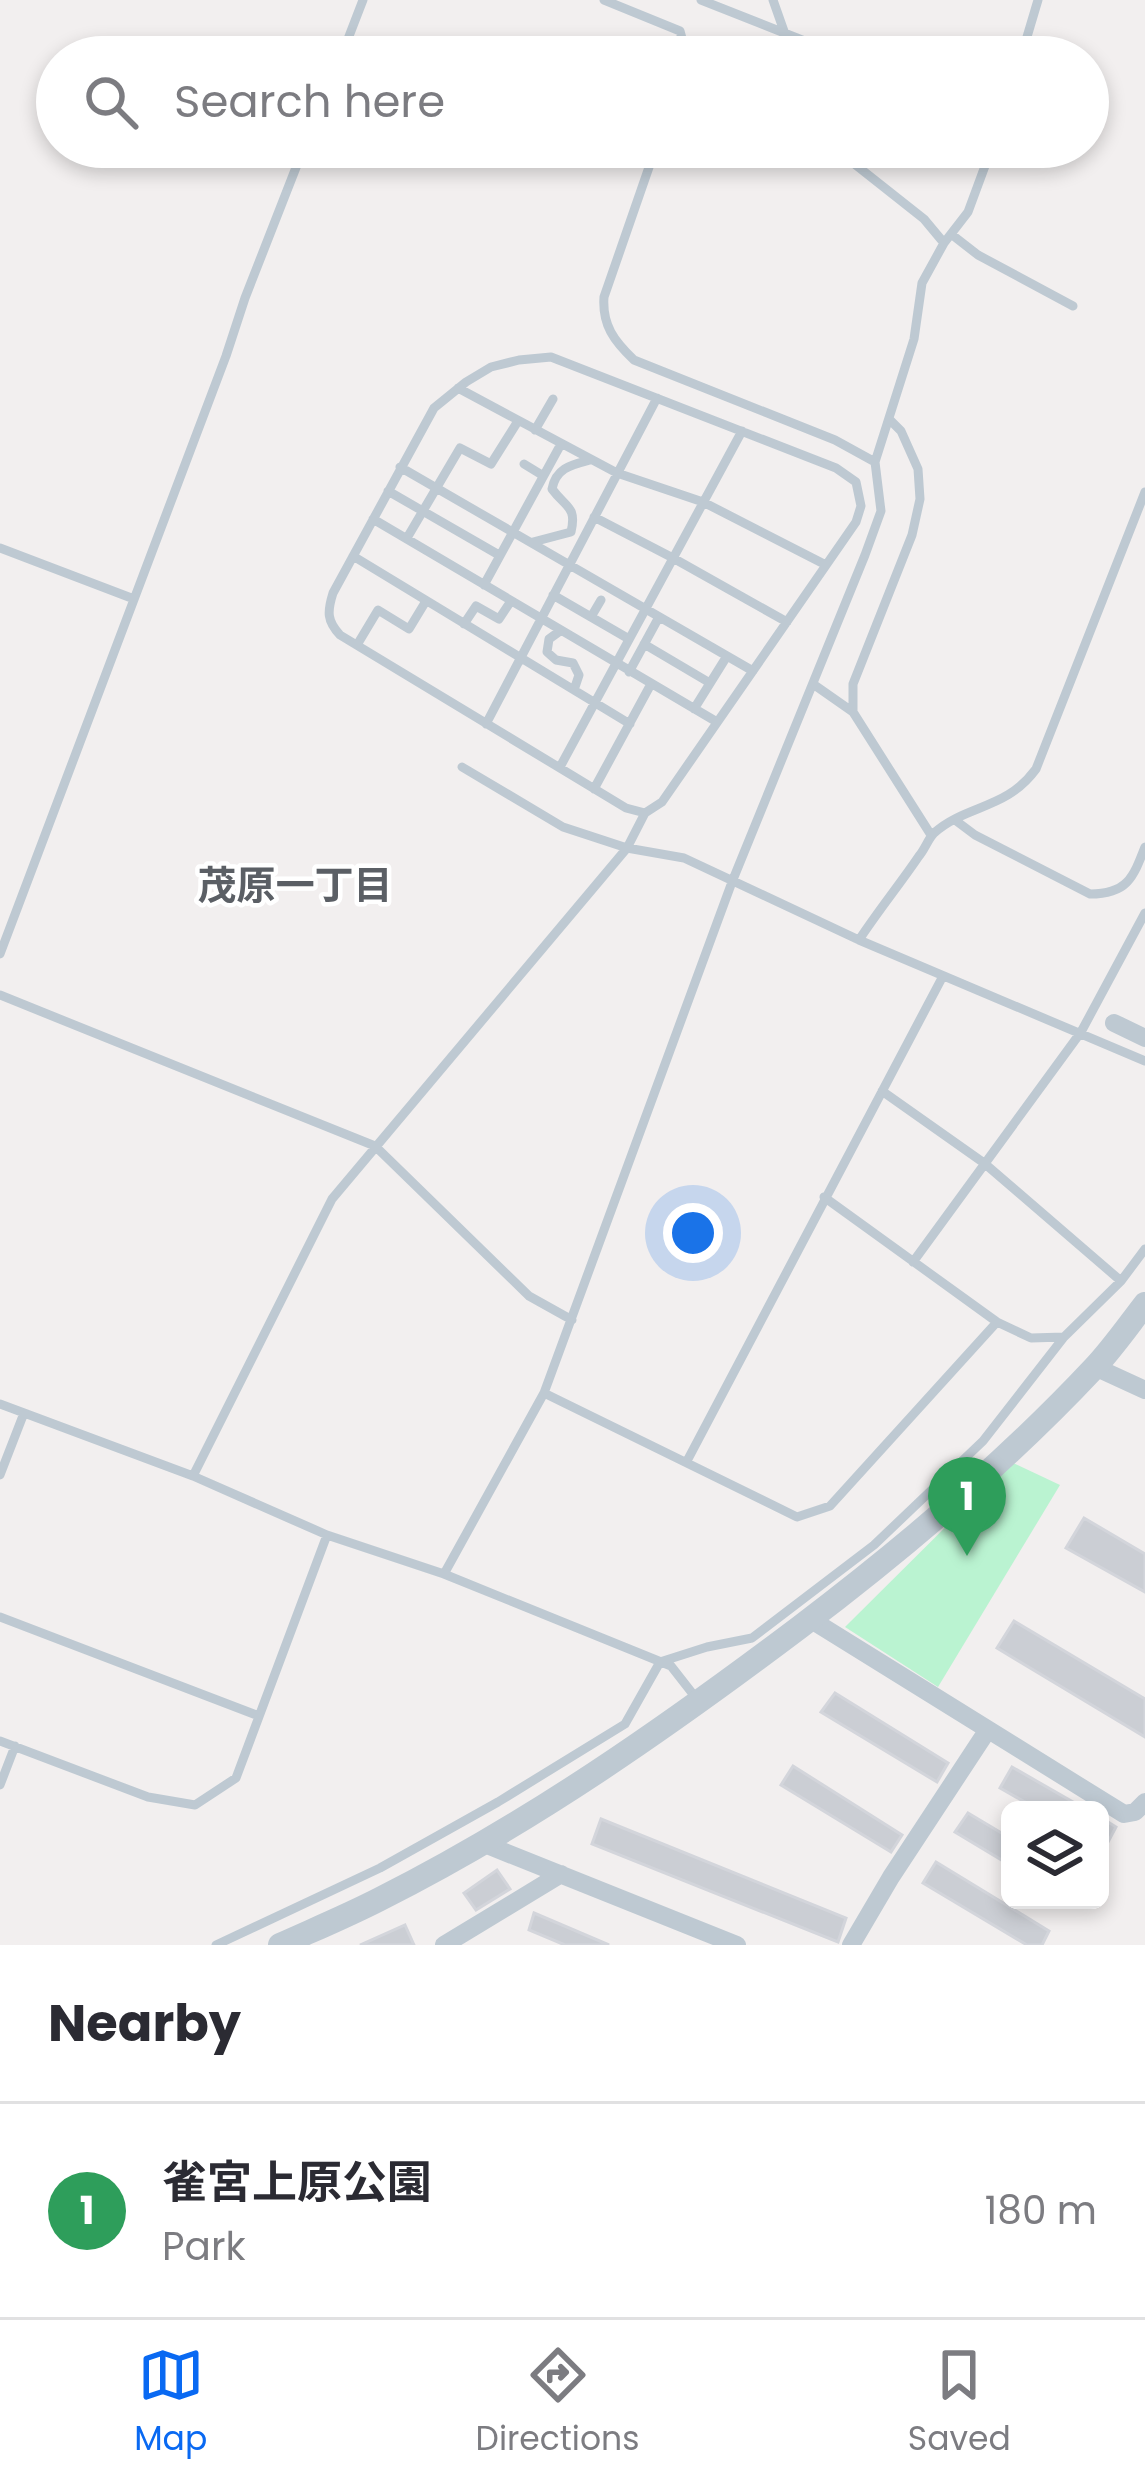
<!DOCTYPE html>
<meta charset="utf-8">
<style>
:root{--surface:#fff;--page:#f2f2f3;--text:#2b2b33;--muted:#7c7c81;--line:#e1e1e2;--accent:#0969f2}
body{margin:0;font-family:Poppins,"Noto Sans JP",sans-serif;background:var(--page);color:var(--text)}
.controls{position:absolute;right:36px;bottom:36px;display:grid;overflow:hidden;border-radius:18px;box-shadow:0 6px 18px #0003}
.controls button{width:108px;height:108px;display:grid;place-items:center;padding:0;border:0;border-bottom:3px solid var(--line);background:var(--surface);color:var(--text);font:60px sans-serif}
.you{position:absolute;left:693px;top:1233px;width:42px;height:42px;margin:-30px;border:9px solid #fff;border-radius:50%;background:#1a73e8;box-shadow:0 0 0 18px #1a73e833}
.badge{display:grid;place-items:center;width:78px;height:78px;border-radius:50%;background:var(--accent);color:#fff;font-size:39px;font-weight:700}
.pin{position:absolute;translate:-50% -99px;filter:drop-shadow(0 3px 6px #0008)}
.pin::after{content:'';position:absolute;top:63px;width:42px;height:36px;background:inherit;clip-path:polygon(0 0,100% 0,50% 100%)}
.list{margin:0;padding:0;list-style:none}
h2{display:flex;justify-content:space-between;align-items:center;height:156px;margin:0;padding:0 48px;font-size:51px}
h2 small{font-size:39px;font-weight:400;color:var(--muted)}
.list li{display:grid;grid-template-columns:78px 1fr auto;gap:36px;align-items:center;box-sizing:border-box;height:216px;padding:0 48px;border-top:3px solid var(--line)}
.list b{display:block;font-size:45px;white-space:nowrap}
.list p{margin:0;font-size:39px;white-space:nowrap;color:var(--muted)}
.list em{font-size:39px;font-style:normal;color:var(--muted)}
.icon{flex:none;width:66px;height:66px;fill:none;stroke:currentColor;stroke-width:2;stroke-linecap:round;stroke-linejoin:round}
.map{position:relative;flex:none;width:1145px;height:1945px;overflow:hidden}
.search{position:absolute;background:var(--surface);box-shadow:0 6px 18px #0003;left:36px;right:36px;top:36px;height:132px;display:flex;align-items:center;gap:30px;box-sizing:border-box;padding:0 42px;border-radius:66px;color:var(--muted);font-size:45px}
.sheet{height:372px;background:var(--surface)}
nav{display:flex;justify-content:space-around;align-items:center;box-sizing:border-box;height:168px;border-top:3px solid var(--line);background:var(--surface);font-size:33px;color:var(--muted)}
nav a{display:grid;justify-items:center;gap:6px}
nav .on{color:var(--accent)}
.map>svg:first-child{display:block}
.green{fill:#baf3d1}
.building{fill:#cbced4;stroke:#d3d5db;stroke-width:3}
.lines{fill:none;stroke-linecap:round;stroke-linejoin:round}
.service{stroke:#bec9d2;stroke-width:9}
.minor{stroke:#bec9d2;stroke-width:18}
.tertiary{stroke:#bec9d2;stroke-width:24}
.labels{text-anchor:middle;stroke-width:9;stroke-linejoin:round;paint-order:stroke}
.neighbourhood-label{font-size:39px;font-weight:bold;fill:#5b5f65;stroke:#fff}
</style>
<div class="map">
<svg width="1145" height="1945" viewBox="0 0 1145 1945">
<rect width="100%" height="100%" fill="#f2efef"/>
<path class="green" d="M1011,1462l49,23 -122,202 -93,-60z"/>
<path class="building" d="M1084,1518l61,36v38l-79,-44z
M1014,1621l131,78v38l-148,-89z
M835,1693l113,70 -11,19 -116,-70z
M793,1766l109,69 -11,17 -110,-67z
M1012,1767l75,43h-48l-39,-22z
M968,1813l42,25v27l-55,-33z
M1100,1817l16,10 -16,30z
M601,1819l245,99 -8,24 -246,-98z
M936,1862l113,69 -7,14h-15l-104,-62z
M497,1870l13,19 -34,21 -12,-17z
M534,1913l75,32h-44l-36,-15z
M405,1925l9,20h-54z"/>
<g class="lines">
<path class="service" d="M604,0l76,31 7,26
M701,0l144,57
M773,0l12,34 2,23
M341,57l22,-57
M1021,57l17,-57
M656,147l-52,150c-2,28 10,44 30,63l201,80 40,22
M833,147l91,72 20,24
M951,234l27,21 95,51
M551,357l285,111 20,14 5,24 -5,16 -194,280 -17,11 -19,-5 -286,-173c-13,-14 -13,-23 -7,-42l101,-185 32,-26 25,-15 28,-7z
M458,388l159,85 86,29 123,63
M889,419l12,12 17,38 2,30 -8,36 -59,149v28l78,123
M535,430l18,-31
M524,464l18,11
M400,467l353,204
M388,491l111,64
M594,517l79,41 114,64
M373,519l344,203
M407,538l53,-90 31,16 27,-43
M533,542l38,-10c6,-26 -5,-24 -19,-43 4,-21 19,-24 38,-29
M0,548l134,51
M353,556l277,168
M484,585l77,-141
M553,595l76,44
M591,617l10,-17
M464,624l12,-18 23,13 12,-18
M560,631l-11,8 -2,13 9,8 17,3 6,12 -5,15
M644,644l66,39
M357,645l21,-35 31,19 17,-28
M629,672l30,-55
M813,684l40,28
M694,709l33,-53
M486,724l171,-326
M462,767l101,60 64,21 57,10 175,82 286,121
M560,767l182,-336
M594,789l57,-105
M955,820l20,15 115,59c37,0 43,-16 55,-47
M859,940c19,-29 41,-56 60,-84 6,-7 9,-17 15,-23 33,-29 72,-23 102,-64l109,-277
M0,954l226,-598 19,-58 59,-151
M0,995l375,151 154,150 43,24
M882,1091l102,72 137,118
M824,1197l173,125
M913,1262l168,-230 64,-119
M544,1393l253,124 33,-11 167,-184 34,16 33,-1 57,-56 24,-32
M0,1404l193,72 134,59 117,39 227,92 25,32
M687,1461l256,-485
M0,1475l24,-62
M193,1476l139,-277 295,-351 18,-35
M444,1574l100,-181 188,-511 133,-327 16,-44 -6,-49 39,-123 8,-56 22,-40 24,-31 24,-65
M0,1617l259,99
M0,1741l148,56 47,8 41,-27 91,-243
M0,1785l15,-39
M216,1945l164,-77 118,-66 127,-78 35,-62 47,-15 45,-9 122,-93 109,-104 81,-104"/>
<path class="minor" d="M1114,1023l31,15
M1095,1367l50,23
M810,1619l314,195 11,-2 10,-10
M482,1843l255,102
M444,1945l117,-71
M851,1945l40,-68 96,-146"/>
<path class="tertiary" d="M280,1945c33,-15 67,-29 100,-46 149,-75 286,-171 420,-272 103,-78 205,-164 294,-259 18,-19 34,-42 51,-64"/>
</g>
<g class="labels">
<g class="neighbourhood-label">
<text x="295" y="899">茂原一丁目</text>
</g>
</g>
</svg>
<div class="controls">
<button><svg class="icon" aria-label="layers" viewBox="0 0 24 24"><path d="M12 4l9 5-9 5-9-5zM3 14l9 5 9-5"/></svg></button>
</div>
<div class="you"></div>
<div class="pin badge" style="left:967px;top:1556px;background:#2e9e5b">1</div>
<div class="search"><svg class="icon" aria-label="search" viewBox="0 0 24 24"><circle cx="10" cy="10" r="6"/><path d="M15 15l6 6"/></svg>Search here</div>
</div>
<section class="sheet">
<h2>Nearby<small></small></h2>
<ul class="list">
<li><span class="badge" style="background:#2e9e5b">1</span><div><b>雀宮上原公園</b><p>Park</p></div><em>180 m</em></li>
</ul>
</section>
<nav>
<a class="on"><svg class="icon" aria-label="map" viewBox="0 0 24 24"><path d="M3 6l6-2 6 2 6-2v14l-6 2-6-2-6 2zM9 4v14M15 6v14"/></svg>Map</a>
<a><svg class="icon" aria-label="directions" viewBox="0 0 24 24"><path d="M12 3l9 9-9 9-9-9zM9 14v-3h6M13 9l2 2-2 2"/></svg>Directions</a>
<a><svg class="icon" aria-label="saved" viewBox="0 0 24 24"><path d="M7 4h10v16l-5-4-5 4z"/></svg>Saved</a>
</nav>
